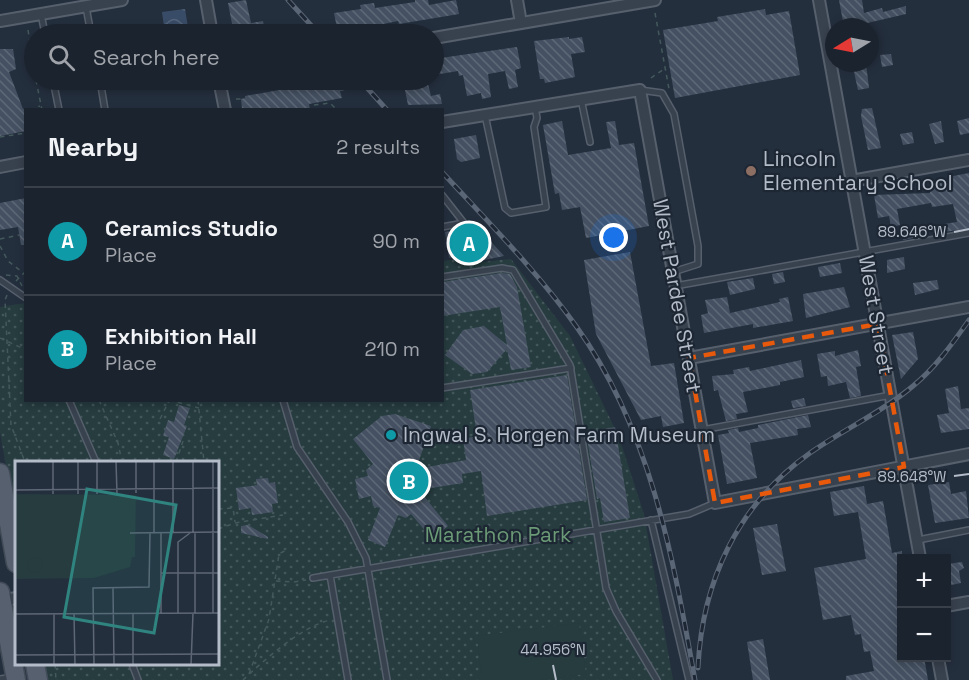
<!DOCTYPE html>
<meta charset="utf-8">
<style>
:root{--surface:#1b232e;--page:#242b36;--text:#f1f3f6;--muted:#a0a4aa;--line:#39404a;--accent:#0b8043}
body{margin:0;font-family:"Space Grotesk",sans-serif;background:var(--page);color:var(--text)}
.controls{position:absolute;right:18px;bottom:18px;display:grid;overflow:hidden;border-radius:0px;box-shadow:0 3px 9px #0003}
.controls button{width:54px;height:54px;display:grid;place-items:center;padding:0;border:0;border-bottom:2px solid var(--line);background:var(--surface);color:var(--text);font:30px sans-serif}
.compass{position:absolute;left:825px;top:18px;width:54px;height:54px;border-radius:50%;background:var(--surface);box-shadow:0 3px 9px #0003;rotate:260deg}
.you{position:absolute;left:614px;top:238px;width:21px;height:21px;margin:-15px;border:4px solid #fff;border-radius:50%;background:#1a73e8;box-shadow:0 0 0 9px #1a73e833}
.badge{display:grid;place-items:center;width:39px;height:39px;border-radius:50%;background:var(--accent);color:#fff;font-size:20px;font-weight:700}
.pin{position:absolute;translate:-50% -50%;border:3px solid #fff;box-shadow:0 2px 6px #0006}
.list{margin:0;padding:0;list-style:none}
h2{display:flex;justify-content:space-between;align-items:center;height:78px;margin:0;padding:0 24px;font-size:26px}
h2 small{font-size:20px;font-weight:400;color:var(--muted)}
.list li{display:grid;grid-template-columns:39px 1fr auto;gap:18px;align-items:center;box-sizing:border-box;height:108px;padding:0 24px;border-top:2px solid var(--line)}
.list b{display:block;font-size:22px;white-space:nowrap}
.list p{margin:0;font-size:20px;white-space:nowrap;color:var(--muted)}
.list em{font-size:20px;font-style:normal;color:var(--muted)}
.icon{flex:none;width:33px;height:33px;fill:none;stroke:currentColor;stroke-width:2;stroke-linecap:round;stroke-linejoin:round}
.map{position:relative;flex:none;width:969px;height:680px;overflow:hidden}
.search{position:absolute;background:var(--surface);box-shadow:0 3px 9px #0003;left:24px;top:24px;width:420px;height:66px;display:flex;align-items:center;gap:15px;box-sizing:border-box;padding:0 21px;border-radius:33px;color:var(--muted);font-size:22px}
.panel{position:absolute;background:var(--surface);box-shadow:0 3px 9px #0003;left:24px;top:108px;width:420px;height:294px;border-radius:0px}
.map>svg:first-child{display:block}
.green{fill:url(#green-dots)}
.pitch{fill:#263c3f}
.water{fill:url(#water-waves)}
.building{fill:url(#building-back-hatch)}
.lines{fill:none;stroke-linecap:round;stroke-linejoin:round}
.lane-casing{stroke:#565f6c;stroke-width:8}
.street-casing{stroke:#565f6c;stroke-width:14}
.primary-casing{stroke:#414a57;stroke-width:21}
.path{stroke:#44595c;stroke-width:1.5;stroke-dasharray:4.5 4.5;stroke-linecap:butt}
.lane{stroke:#38414e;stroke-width:5}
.street{stroke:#38414e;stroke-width:10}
.primary{stroke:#56606e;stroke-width:18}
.rail-casing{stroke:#5a6575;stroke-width:5}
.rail{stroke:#1d2633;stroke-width:3;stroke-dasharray:9;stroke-linecap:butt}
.marked{fill:none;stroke:#e8590c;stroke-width:4.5;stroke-dasharray:12 8;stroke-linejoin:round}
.ticks{fill:none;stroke:#b4bcc9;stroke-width:2}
.education-dot{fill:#8d6e63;stroke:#1d2633;stroke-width:2}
.culture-dot{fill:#0f9aa8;stroke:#1d2633;stroke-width:2}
.labels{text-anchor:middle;stroke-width:4.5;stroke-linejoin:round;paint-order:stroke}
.poi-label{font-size:21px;fill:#b4bcc9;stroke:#1d2633;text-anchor:start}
.street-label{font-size:21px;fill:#b4bcc9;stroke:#1d2633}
.park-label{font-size:21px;fill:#6b9a76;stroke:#1d2633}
.inset-road{fill:none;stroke:#5e6776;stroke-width:1.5}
.view{fill:#308480;fill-opacity:0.15;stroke:#308480;stroke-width:3}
.inset-edge{fill:none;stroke:#b4bcc9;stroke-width:3}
.ticks-label{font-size:15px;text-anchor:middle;fill:#b4bcc9;stroke:#1d2633;stroke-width:4.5;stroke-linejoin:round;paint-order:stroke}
</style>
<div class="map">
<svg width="969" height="680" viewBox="0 0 969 680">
<defs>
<pattern id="green-dots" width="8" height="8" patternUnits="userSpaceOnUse" patternTransform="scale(1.5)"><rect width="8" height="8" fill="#263c3f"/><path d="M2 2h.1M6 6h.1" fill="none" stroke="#435659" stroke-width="1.8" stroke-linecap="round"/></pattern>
<pattern id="water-waves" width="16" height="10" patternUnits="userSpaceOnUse" patternTransform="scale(1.5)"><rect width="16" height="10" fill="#394c67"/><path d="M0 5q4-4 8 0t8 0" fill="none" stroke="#53647b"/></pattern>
<pattern id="building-back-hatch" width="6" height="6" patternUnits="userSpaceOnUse" patternTransform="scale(1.5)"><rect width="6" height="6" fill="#455162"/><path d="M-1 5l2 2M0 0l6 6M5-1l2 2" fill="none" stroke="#5d6877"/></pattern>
</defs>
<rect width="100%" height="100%" fill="#242f3e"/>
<path class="green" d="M471,256l2,7 38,-4 59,77 49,101 25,77 29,166h-629l-3,-16h177v-202h-202v62l-16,-92v-125l25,-4 1,97h416l1,-139z"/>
<path class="pitch" d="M579,623l7,51 -46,6h-58l-5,-44z"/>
<path class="water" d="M185,9l4,25h-24l-3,-22z"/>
<path class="building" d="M246,0l5,23 12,-2 2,11 -31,2 -6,-31z
M415,0h13l1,5 27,-5 3,14 -60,10 -1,-3 -34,7v-3l-16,2 1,4 -11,2 -4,-20 27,-4 -1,-4 14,-2 1,5 40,-6z
M839,0h23l2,13 18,-5 1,4 23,-6v8l-43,10 1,3h-20z
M765,9l1,6 23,-4 11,64 -125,23 -12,-68 55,-9 -1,-4z
M569,37v2l13,-2 3,15 -14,2 4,23 -30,6 -1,-4h-4l-6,-38z
M517,47l4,21 -6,2 3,17 -9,2 -4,-18 -17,3 3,23 -9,2 -1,-6 -14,3 -4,-21 -4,1 -1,-5 -24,4v-16z
M0,49h13l3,20 -7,3 14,37 3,-1v23l-26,5z
M891,54l2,11 -11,2 -2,-12z
M852,63h14l3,25 -11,2z
M338,80l5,2 2,8 -5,1 2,7 -33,6 1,6 -68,-2 -1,-9 4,-1v-2l40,-7 1,-4 9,-1 4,3z
M403,80h24l4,16 9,-2 2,10 -34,1z
M872,108l9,40 -13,2 -7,-34 1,-7z
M969,118v15l-9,2 -3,-14z
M562,121l6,34 43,-7 -5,-26 9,-1 4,24 15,-2 15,83 -63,12 -6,-31 -18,3 -3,-17 -4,1 -12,-69z
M941,121l3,21 -9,2 -6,-20z
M912,132l2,11 -11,2 -3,-11z
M476,135l4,23 -19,4 -4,-3 -3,-20z
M969,173v55l-24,4 -1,-8 13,-2 -4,-18 -21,3 -1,-4 -34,6 3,16 -9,2 -2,-11 -11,2 -4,-23 56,-2 -1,-8 20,-4 -1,-4z
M26,198v47h-5l-3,-18 -18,3v-27z
M477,226l27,30 -30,6 -1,-8 -24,4 -4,-26z
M916,230l2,7 -15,3v-7z
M630,252l21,114 23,-3 10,60 -21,4 -2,-11 -20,4 -45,-86 -12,-74z
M904,257l1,12 -18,4v-13z
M840,263l2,10 -22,4 -2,-10z
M783,272l2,10 -11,2 -2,-10z
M502,273l8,1 7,13 14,80 -20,3 -4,-21 -20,23 -15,2 -27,-19 18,-25 21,-4 23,19 -7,-38 -58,9v-34z
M753,278l2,11 -25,6 -3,-13z
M937,280l2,9 -24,6 -2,-12z
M844,287l6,20 -44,11 -3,-24z
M727,297l3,16 50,-11 -1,-3 9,-2 5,24 -40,7v-4l-49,9 -3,-18 7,-2 -3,-13z
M913,332l5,27 -17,20 -9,-44z
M858,350l3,16 -5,1 5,29 -11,2 -4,-16 -18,4 -1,-10 -6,1 -4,-23 18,-3v5z
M801,360l3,17 -24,5v3l-37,7 5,20 -12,2 1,5 -11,2 -8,-31 -4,1 -2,-15 22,-2 -1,-4 16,-3 1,4z
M567,375l20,125 -100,16 -6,-45 -19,3 1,9 -44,7 29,36 -16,13 -21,-25 -5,4 -8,-3 -13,32 -17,-7 12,-32 -7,-2 -2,-10 -12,3 -4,-20 13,-3 -2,-6 7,-6 -20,-25 29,-23 13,-2 36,12 -15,43 50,-9 -3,-21 14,-3 -7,-46z
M958,386l3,23 8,-1v21l-28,4 -4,-18 12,-2 -4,-24z
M804,398l2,8 -13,2 -2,-7z
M179,405l11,3 -6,17 3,1 -13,33 -11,-4 6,-18 -6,-1 5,-16 6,2z
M808,415l3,12 -14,2 1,6 -48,8 7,35 -30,6 -9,-49 11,-2 -1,-3 10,-2 1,4 19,-4v-3z
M615,427l15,91 -26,4 -4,-24 -3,1 -11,-67z
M268,478l1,5 6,-1 3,21 -6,1 1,8 -21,3 -1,-7 -12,2 -3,-22 21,-3 -1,-6z
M949,482l2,12 15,-3 3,27 -34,5 -7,-38z
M864,486l3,18 16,-3 9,52 10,-2v106h22l4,23h-82v-4l28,-5 -4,-20 -6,1 -3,-18 -6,1 -4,-20 -28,5 -9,-52 52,-9 -8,-47 -24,4 -4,-24z
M777,524l9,47 -24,4 -9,-47z
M248,525l20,12v2l-27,-6v-7z
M962,562l2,6 -5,3 2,12 -15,3 1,-22z
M763,639l7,41h-17l-6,-38z"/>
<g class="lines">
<g class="lane-casing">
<path id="lane" d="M86,7l5,27
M41,14l4,20
M53,80l6,30
M100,80l5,30
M640,90l22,3 12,21 24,132v18l-25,8
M581,99l9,43
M485,115l20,93 6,5 35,-6 -12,-80 3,-9 -2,-11
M442,195l22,28 -22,4
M442,277l60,-9 11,2 57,95 36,223 10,23 41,69
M0,280l26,18
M675,286l294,-53
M442,388l129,-20
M69,400l27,62
M283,400l14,47 51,75 18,36 21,122
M702,430l189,-35
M651,520l38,160
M918,540l51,-10
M330,575l18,105
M313,578l376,-64 26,-11
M132,664l6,16
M0,679l13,-2"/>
</g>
<g class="street-casing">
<path id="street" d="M206,0l6,34
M517,0l4,23
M819,0l101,558
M0,21l122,-21
M434,38l221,-38
M219,80l6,30
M442,122l198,-32 75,413 254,-49
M0,167l26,-5
M851,181l118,-21
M689,358l280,-51
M0,601l16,-3
M946,606l23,-4
M938,658l4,22"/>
</g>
<g class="primary-casing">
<path id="primary" d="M0,473l16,90
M0,592l16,88
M35,664l3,16"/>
</g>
<path class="path" d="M655,13l14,76
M28,30l6,39
M651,78l13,-9
M36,80l6,30
M286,80l1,5
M339,80l1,2
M71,88l23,-3
M236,99h7
M314,105l16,-2 7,7
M30,110l10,-4
M311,110h12
M0,137l26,-4
M0,239l19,-4
M0,246l8,15 14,11
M6,275l11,1 5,10
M16,281l10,-10
M7,295l-2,5 6,125 14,37
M0,338l26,12
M99,400l19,43 4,19
M169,400l30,8
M198,400l6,62
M160,419l9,-18
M176,462l7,-21
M218,509l15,-1 2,14
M218,529l17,-6 48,-8
M276,581l18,1 12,-2
M55,664l1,16
M249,674l20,-55 10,-65 9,-5
M243,680c20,-19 60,-55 88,-60"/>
<use href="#lane" class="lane"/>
<use href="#street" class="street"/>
<use href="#primary" class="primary"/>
<g class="rail-casing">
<path id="rail" d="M288,0l31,34
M360,80l27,30
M442,172c46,50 95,99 134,154 75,104 97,232 119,354
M698,668c4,-87 40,-164 112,-215 34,-24 71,-40 103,-67 23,-19 39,-42 56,-66"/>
</g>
<use href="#rail" class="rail"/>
</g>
<path class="marked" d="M878,324l26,143 -189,36 -26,-145z"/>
<path class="ticks" d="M954,232l15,-3M954,476l15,-2M553,665l3,15"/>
<circle class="education-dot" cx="751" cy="171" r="6"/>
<circle class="culture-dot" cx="391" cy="435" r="6"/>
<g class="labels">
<g class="poi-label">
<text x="763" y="166">Lincoln<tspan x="763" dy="24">Elementary School</tspan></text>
<text x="403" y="442">Ingwal S. Horgen Farm Museum</text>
</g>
<g class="street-label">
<text transform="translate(677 296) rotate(80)" y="7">West Pardee Street</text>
<text transform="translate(876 315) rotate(80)" y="7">West Street</text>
</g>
<g class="park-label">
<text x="498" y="542">Marathon Park</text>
</g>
</g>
<g transform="translate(15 461)">
<rect width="204" height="204" fill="#242f3e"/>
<path d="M0,33l121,1 -1,62h-3l-2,10 -36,11 -79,1z" fill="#263c3f"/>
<path d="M12 104a8 8 0 1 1 16 0a8 8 0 1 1-16 0Z" fill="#263c3f"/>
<path class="inset-road" d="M82,0v33M101,0l1,33M121,0v32M198,0v152M0,29l204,-2M38,33v-33M63,33v-33M139,71v-71M158,71v-71M178,71v-71M180,71v81M115,72l89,-1M146,112h58M98,127l1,77M59,152l1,52M118,152v52M146,152v-81M163,152v-71l12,-9M0,153l204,-1M39,153v51M0,194l204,-1M79,204l-1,-77 56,-1 1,-55M176,204l2,-52"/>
<path class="view" d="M72,28l89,16 -22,128 -90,-16z"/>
<rect width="204" height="204" class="inset-edge"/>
</g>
<g class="ticks-label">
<text x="912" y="237">89.646°W</text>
<text x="912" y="482">89.648°W</text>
<text x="553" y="655">44.956°N</text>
</g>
</svg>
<div class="controls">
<button>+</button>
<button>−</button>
</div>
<svg class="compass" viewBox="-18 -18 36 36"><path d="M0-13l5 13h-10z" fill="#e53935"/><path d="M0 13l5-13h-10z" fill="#a0a4aa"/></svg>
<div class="you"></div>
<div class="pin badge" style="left:469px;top:243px;background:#0f9aa8">A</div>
<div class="pin badge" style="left:409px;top:481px;background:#0f9aa8">B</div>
<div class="search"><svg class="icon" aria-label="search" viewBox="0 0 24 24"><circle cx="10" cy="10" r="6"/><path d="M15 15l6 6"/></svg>Search here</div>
<section class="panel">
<h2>Nearby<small>2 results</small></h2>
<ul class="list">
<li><span class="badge" style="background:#0f9aa8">A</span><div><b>Ceramics Studio</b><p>Place</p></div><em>90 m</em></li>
<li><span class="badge" style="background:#0f9aa8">B</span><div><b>Exhibition Hall</b><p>Place</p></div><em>210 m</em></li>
</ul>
</section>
</div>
